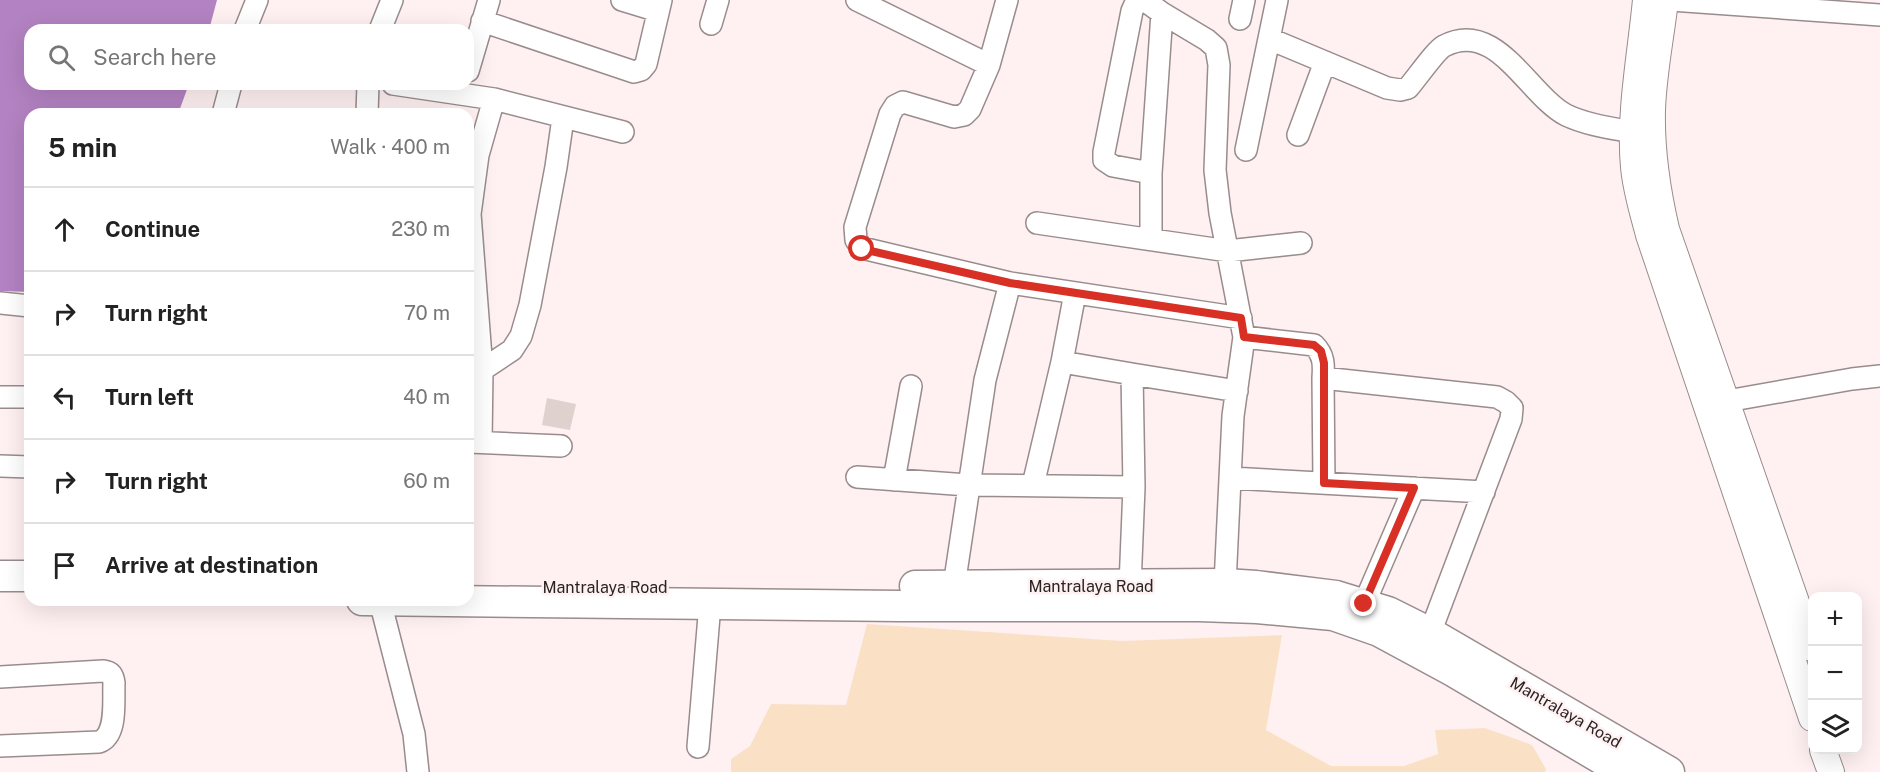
<!DOCTYPE html>
<meta charset="utf-8">
<style>
:root{--surface:#fff;--page:#f2f2f2;--text:#222;--muted:#767676;--line:#e0e0e0}
body{margin:0;font-family:"Public Sans",sans-serif;background:var(--page);color:var(--text)}
.controls{position:absolute;right:18px;bottom:18px;display:grid;overflow:hidden;border-radius:12px;box-shadow:0 6px 24px #0002}
.controls button{width:54px;height:54px;display:grid;place-items:center;padding:0;border:0;border-bottom:2px solid var(--line);background:var(--surface);color:var(--text);font:30px sans-serif}
.stop{position:absolute;width:18px;height:18px;margin:-14px;border:4px solid #d93025;border-radius:50%;background:#fff}
.stop.end{background:#d93025;border-color:#fff;box-shadow:0 2px 6px #0008}
.list{margin:0;padding:0;list-style:none}
h2{display:flex;justify-content:space-between;align-items:center;height:78px;margin:0;padding:0 24px;font-size:26px}
h2 small{font-size:20px;font-weight:400;color:var(--muted)}
.list li{display:grid;grid-template-columns:39px 1fr auto;gap:18px;align-items:center;box-sizing:border-box;height:84px;padding:0 24px;border-top:2px solid var(--line)}
.list b{display:block;font-size:22px;white-space:nowrap}
.list em{font-size:20px;font-style:normal;color:var(--muted)}
.icon{flex:none;width:33px;height:33px;fill:none;stroke:currentColor;stroke-width:2;stroke-linecap:round;stroke-linejoin:round}
.map{position:relative;flex:none;width:1880px;height:772px;overflow:hidden}
.search{position:absolute;background:var(--surface);box-shadow:0 6px 24px #0002;left:24px;top:24px;width:450px;height:66px;display:flex;align-items:center;gap:15px;box-sizing:border-box;padding:0 21px;border-radius:18px;color:var(--muted);font-size:22px}
.panel{position:absolute;background:var(--surface);box-shadow:0 6px 24px #0002;left:24px;top:108px;width:450px;height:498px;border-radius:18px}
.map>svg:first-child{display:block}
.green{fill:#fae1c6}
.water{fill:#b382c2}
.building{fill:#dfd1cd}
.lines{fill:none;stroke-linecap:round;stroke-linejoin:round}
.minor-casing{stroke:#998c8d;stroke-width:24}
.major-casing{stroke:#998c8d;stroke-width:28}
.highway-casing{stroke:#998c8d;stroke-width:33}
.minor{stroke:#fff;stroke-width:21}
.major{stroke:#fff;stroke-width:26}
.highway{stroke:#fff;stroke-width:30}
.route{stroke:#d93025;stroke-width:8}
.labels{text-anchor:middle;stroke-width:5;stroke-linejoin:round;paint-order:stroke}
.street-label{font-size:16px;fill:#292424;stroke:#fff0f1}
</style>
<div class="map">
<svg width="1880" height="772" viewBox="0 0 1880 772">
<rect width="100%" height="100%" fill="#fff0f1"/>
<path class="green" d="M867,624l255,17 160,-6 -16,95 65,36h73l34,-12 -3,-24 50,-2 47,17 14,24 -1,3h-814v-13l19,-13 21,-42 75,1z"/>
<path class="water" d="M0,0h217l-8,30h-179v54h159l-11,30h-148v178l-30,-1z"/>
<path class="building" d="M547,398l29,6 -6,26 -28,-5z"/>
<g class="lines">
<g class="minor-casing">
<path id="minor" d="M622,0l36,11
M857,0l132,65
M1007,0l-18,65 -19,44 -6,6 -10,2 -51,-15 -8,4 -5,8 -35,113 1,13 6,8 148,35 231,35
M1137,0l-5,11 -28,141v8l9,6 38,7 11,-160
M1144,0l18,13 45,27 9,8 3,17 -4,105 5,43 24,124 -11,79 -8,168
M1671,0l209,15
M1240,19l4,-19
M482,21l152,51 7,-2 5,-6 15,-64
M711,24l7,-24
M245,30l12,-30
M380,30l12,-30
M1270,39l117,49 13,2 8,-2c8,-9 28,-38 36,-42 52,-28 84,49 122,69 21,10 45,13 67,17
M468,71l21,-71
M393,84l101,15 129,33
M223,114l8,-30
M367,114l1,-30
M1298,135l27,-73
M1246,150l31,-150
M1151,173v66
M1037,223l191,28 73,-8
M0,303l30,3
M1244,337l70,8c10,10 10,20 9,33
M1062,362l70,12
M482,370l30,-20 9,-14 9,-31 26,-138 7,-49
M0,397h30
M1727,401l125,-22 28,-3
M469,442l92,4
M481,442l1,-72 -12,-156 8,-59 16,-56
M0,466l30,1
M857,477l111,8 166,2
M1231,478l253,14
M894,480l17,-94
M1324,483l-1,-105 174,19 9,5 6,6 -1,11 -81,214
M1033,485l29,-123 13,-69
M954,586l31,-206 25,-97
M1130,586l4,-99 -2,-113 105,17
M380,601l34,133 4,38
M1364,604l50,-116
M0,677l103,-6c8,1 10,4 11,12 -1,17 4,52 -15,59l-99,4
M698,747l12,-143"/>
</g>
<g class="major-casing">
<path id="major" d="M1646,0c-5,53 -17,114 -12,167 2,23 9,45 15,68l163,483
M1665,0c-4,36 -12,74 -13,110 -1,40 5,80 14,119l146,419
M1823,750l8,22"/>
</g>
<g class="highway-casing">
<path id="highway" d="M0,576h30
M915,586l310,-2 31,2 80,10 52,16 42,21 239,139
M362,600l539,6h298l58,2 76,7 46,16 74,40 171,101"/>
</g>
<use href="#minor" class="minor"/>
<use href="#major" class="major"/>
<use href="#highway" class="highway"/>
</g>
<g class="lines">
<path class="route" d="M862,249l148,34 231,35 3,19 70,8 7,6 3,12v120l90,5 -50,116"/>
</g>
<g class="labels">
<g class="street-label">
<text x="1091" y="592">Mantralaya Road</text>
<text x="605" y="593">Mantralaya Road</text>
<text transform="translate(1566 712) rotate(30)" y="6">Mantralaya Road</text>
</g>
</g>
</svg>
<div class="controls">
<button>+</button>
<button>−</button>
<button><svg class="icon" aria-label="layers" viewBox="0 0 24 24"><path d="M12 4l9 5-9 5-9-5zM3 14l9 5 9-5"/></svg></button>
</div>
<div class="stop" style="left:862px;top:249px"></div>
<div class="stop end" style="left:1364px;top:604px"></div>
<div class="search"><svg class="icon" aria-label="search" viewBox="0 0 24 24"><circle cx="10" cy="10" r="6"/><path d="M15 15l6 6"/></svg>Search here</div>
<section class="panel">
<h2>5 min<small>Walk · 400 m</small></h2>
<ul class="list">
<li><svg class="icon" aria-label="ahead" viewBox="0 0 24 24"><path d="M12 20V5M6 11l6-6 6 6"/></svg><div><b>Continue</b></div><em>230 m</em></li>
<li><svg class="icon" aria-label="right" viewBox="0 0 24 24"><path d="M7 20v-9h11M14 6l5 5-5 5"/></svg><div><b>Turn right</b></div><em>70 m</em></li>
<li><svg class="icon" aria-label="left" viewBox="0 0 24 24"><path d="M17 20v-9H6M10 6l-5 5 5 5"/></svg><div><b>Turn left</b></div><em>40 m</em></li>
<li><svg class="icon" aria-label="right" viewBox="0 0 24 24"><path d="M7 20v-9h11M14 6l5 5-5 5"/></svg><div><b>Turn right</b></div><em>60 m</em></li>
<li><svg class="icon" aria-label="arrive" viewBox="0 0 24 24"><path d="M6 21V4h12l-3 4 3 4H6"/></svg><div><b>Arrive at destination</b></div></li>
</ul>
</section>
</div>
